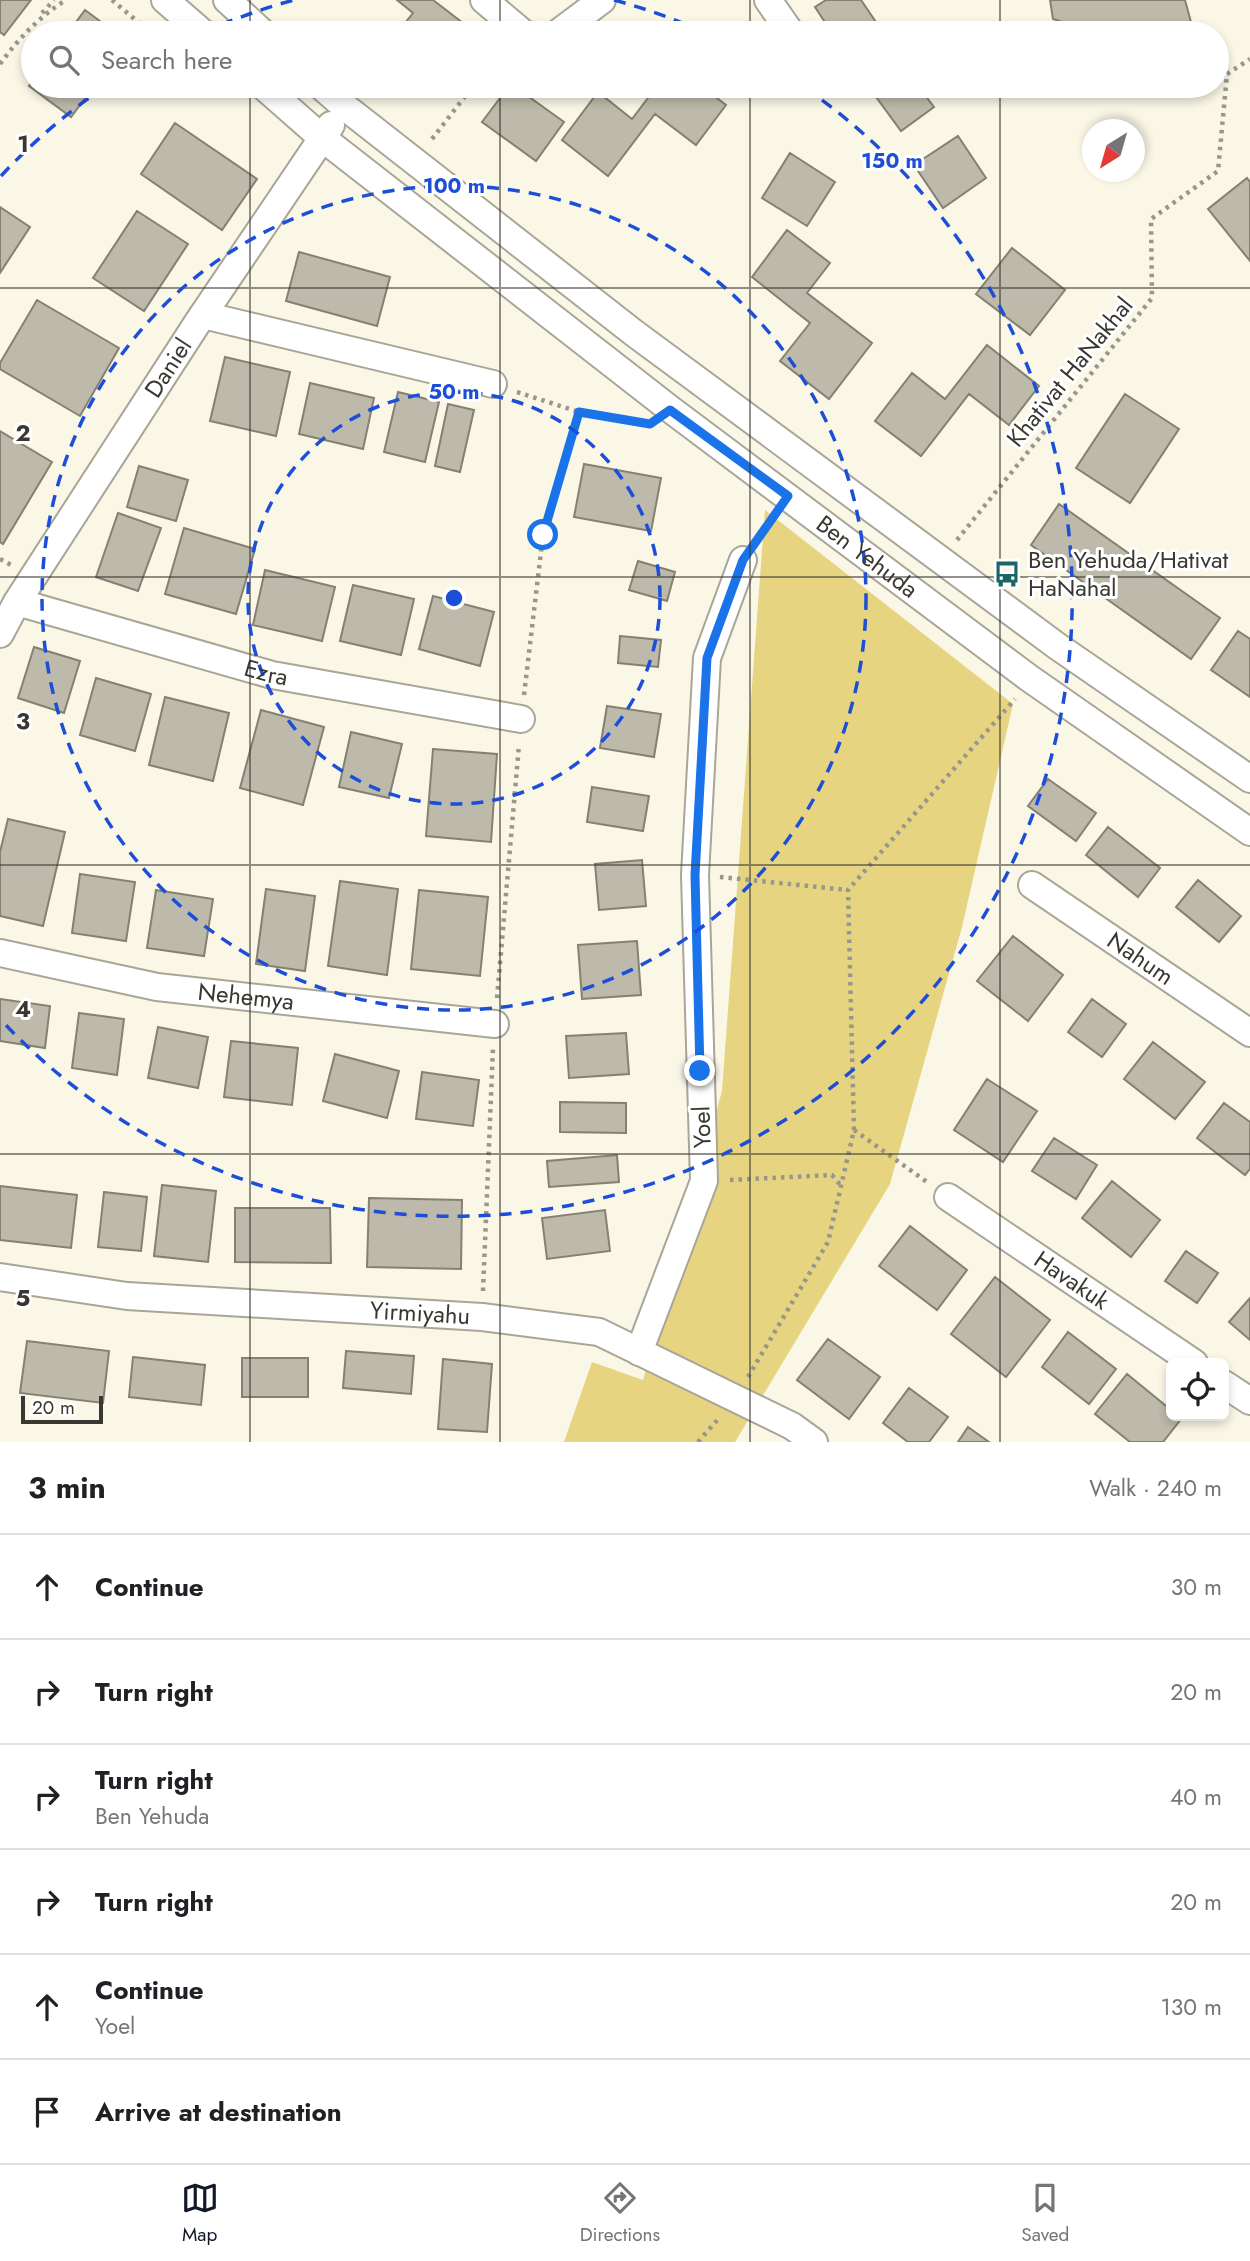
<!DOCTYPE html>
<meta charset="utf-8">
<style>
:root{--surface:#fff;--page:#f6f6f6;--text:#202124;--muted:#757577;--line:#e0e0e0;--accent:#111827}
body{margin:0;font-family:Jost,sans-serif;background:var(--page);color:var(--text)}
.controls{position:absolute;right:21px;bottom:21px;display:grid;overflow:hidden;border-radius:10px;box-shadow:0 4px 10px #0003}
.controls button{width:63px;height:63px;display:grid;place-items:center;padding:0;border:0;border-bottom:2px solid var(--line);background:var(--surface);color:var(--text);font:35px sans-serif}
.compass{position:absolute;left:1082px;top:119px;width:63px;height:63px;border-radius:50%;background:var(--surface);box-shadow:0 4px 10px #0003;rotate:217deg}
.scale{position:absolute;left:21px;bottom:18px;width:82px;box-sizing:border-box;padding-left:7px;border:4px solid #383731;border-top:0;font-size:19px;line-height:24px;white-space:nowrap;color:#383731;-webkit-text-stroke:5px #fff;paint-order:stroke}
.stop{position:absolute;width:21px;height:21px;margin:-16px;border:5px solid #1a73e8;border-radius:50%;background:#fff}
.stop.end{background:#1a73e8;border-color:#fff;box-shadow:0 2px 7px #0008}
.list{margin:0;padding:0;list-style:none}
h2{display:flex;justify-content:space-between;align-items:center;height:91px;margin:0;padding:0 28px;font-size:30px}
h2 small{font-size:23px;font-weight:400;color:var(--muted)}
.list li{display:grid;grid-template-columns:46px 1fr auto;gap:21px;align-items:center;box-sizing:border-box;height:105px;padding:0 28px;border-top:2px solid var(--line)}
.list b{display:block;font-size:26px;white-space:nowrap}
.list p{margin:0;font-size:23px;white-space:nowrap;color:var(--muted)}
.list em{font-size:23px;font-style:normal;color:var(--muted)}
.icon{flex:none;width:38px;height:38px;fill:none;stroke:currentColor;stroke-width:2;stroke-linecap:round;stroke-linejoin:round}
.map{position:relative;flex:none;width:1250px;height:1442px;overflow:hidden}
.search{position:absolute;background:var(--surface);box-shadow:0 4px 10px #0003;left:21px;right:21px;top:21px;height:77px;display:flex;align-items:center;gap:18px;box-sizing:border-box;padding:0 24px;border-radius:38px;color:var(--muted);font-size:26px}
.sheet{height:721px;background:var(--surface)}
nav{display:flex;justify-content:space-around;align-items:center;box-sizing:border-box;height:98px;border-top:2px solid var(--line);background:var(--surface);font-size:19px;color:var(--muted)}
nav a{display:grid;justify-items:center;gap:4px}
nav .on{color:var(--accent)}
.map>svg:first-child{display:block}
.green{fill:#e6d481}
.building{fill:#bdbaab;stroke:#848173;stroke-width:2}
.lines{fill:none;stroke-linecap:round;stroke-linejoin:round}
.minor-casing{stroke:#a9a697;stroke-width:30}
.path{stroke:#99978c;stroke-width:4.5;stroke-dasharray:3.5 5;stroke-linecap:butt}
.minor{stroke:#fff;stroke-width:26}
.route{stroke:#1a73e8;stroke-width:9}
.grid{fill:none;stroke:#383731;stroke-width:2;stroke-opacity:0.55}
.ring{fill:none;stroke:#1d4ed8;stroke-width:3.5;stroke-dasharray:12 9}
.labels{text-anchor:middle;stroke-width:6;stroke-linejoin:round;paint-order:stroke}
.street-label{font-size:24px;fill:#383731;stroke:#fff}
.poi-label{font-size:24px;fill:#383731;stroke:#fff;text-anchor:start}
.grid-label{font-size:23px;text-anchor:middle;font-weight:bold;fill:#383731;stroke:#fff;stroke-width:6;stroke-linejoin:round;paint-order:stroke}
.centre{fill:#1d4ed8;stroke:#fff;stroke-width:3.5}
.ring-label{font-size:21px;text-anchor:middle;font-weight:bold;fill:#1d4ed8;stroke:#fff;stroke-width:6;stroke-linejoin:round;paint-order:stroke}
</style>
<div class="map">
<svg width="1250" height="1442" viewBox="0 0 1250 1442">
<rect width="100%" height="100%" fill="#faf7e7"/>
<path class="green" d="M765,510l248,194 -51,223 -72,257 -155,258h-171l28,-80 51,18 79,-289z"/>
<path class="building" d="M0,0h31l-27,35 -4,-3z
M397,0h36l43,33h-79l16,-20z
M826,0h35l19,28 -8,5h-40l-17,-26z
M1050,0h135l6,22 -8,11h-110l1,-7 -21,-7z
M85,10l31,23h-48z
M33,80v6h61l-23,31 -42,-31z
M509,86h5l50,36 -28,39 -54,-39z
M657,86h44l25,19 -30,40 -41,-31 -47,62 -46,-36 36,-48 34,27z
M868,86h50l16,21 -33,24z
M175,123l82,56 -35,51 -81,-56z
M958,136l28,42 -43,30 -29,-43z
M790,153l45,29 -28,44 -45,-28z
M1247,178l3,4v79l-42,-52z
M0,207l30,20 -30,46z
M137,211l51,33 -44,67 -51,-33z
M787,230l43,33 -23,30 65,50 -43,56 -49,-38 30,-38 -58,-46z
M1012,248l53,42 -35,45 -54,-41z
M299,252l91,25 -13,49 -91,-25z
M37,300l82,48 -39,68 -80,-47v-6z
M987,345l52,41 -30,39 -40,-31 -48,62 -46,-35 37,-48 33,26z
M225,357l65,15 -14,64 -66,-15z
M310,383l64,15 -11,51 -64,-15z
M398,392l41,10 -14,60 -41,-10z
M1125,394l54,35 -49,74 -54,-35z
M448,404l26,6 -14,62 -25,-6z
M0,431l52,31 -49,82 -3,-2z
M584,464l77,14 -10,53 -77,-14z
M139,466l49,14 -12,41 -49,-14z
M1059,504l161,114 -29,41 -160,-114z
M118,513l43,15 -23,63 -42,-14z
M184,528l71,21 -19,65 -71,-20z
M638,561l37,11 -8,29 -38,-11z
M265,570l70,17 -13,54 -69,-16z
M353,585l61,14 -13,56 -61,-14z
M433,596l61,16 -14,54 -61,-17z
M1238,631l12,8v58l-39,-27z
M620,636l41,4 -3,27 -40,-4z
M34,647l46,14 -16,52 -46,-15z
M96,678l55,16 -16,57 -55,-16z
M165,697l64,16 -16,68 -64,-16z
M607,706l54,8 -7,43 -54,-9z
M261,710l63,17 -21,78 -63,-17z
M351,732l51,12 -13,54 -50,-11z
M433,749l64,5 -6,88 -65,-6z
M1048,779l48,34 -20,28 -48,-35z
M592,787l57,9 -6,35 -56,-9z
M8,819l57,13 -22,94 -43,-10v-64z
M1108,827l52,41 -22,29 -52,-42z
M642,860l4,46 -47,4 -4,-46z
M80,874l55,8 -9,59 -54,-8z
M1198,880l43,36 -22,26 -43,-35z
M340,881l58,8 -11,86 -59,-9z
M266,889l49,7 -10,75 -49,-7z
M156,890l57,9 -9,57 -57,-8z
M419,890l69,7 -8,79 -69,-7z
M1013,936l50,39 -35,46 -51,-40z
M637,941l4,54 -59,4 -4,-54z
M0,999l50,7 -5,42 -45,-7z
M1092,999l34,25 -24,33 -34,-25z
M79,1013l45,6 -7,56 -45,-7z
M158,1027l50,10 -10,51 -50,-10z
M626,1033l3,41 -60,4 -3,-42z
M231,1041l67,7 -6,57 -68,-8z
M1153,1042l52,40 -30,37 -51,-40z
M335,1054l64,17 -12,47 -64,-17z
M422,1072l57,8 -6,46 -57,-7z
M987,1079l50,32 -34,51 -49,-32z
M560,1102l66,1v30l-66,-1z
M1224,1103l26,19v47l-5,6 -48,-37z
M1054,1138l43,27 -21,34 -44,-28z
M617,1155l2,27 -70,5 -2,-26z
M1112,1181l48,39 -29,37 -49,-39z
M162,1185l54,6 -8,71 -54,-6z
M0,1186l77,9 -6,53 -71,-8z
M104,1192l43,5 -6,54 -43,-4z
M369,1198l93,2 -1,69 -94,-2z
M235,1208h95l1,55 -96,-1z
M605,1210l5,41 -63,8 -5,-41z
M910,1226l57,44 -30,40 -58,-44z
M1186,1251l32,22 -21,30 -32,-22z
M995,1277l55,43 -44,57 -55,-43z
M1250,1298v42l-21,-18z
M1068,1332l48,37 -27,35 -47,-37z
M828,1339l52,38 -31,42 -52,-39z
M27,1341l82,10 -6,52 -83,-10z
M346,1351l68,5 -3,38 -68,-6z
M133,1357l72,8 -4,40 -72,-8z
M242,1358h66v39h-66z
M443,1359l49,5 -5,68 -49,-3z
M1127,1374l44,36v6l11,2 -19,24h-33l-35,-28z
M909,1388l39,29 -19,25h-21l-25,-19z
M968,1427l21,15h-31z"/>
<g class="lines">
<g class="minor-casing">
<g id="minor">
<path d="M165,0l38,33"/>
<path d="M227,0l36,33"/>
<path d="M484,0l39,33"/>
<path d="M768,0l23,33"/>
<path d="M558,33l44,-33"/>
<path id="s1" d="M263,86l58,51 349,272 359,269 221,154"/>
<path d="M321,86l24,21 289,226 423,313 193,133"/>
<path d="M203,315l290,69"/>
<path id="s2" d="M17,602l255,73 249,44"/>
<path id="s3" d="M0,634l17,-32 181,-280 133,-197"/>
<path id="s4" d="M1032,885l218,148"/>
<path id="s5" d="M0,953l157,34 338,37"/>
<path id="s6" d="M948,1197l246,166"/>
<path id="s7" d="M0,1277l127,19 355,21 117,15 193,94 22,16"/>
<path d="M639,1352l65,-171 -9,-306 12,-217 36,-98"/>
<path d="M1224,1384l26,17"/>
</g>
</g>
<path class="path" d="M112,0l39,33
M42,13l12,-13
M0,64c19,-26 39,-47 66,-64
M432,139l41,-53
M517,392l62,20
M758,539l15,-21
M957,540l195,-242 -1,-79 67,-48 9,-97 23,-15
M0,559l11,6
M524,695l19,-160 36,-123 62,10
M720,877l128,13
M497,998l22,-253
M854,1130l73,52
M730,1180l102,-5 10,12
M483,1291l10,-243
M748,1377l80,-135 26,-112 -6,-240 167,-191
M698,1442l21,-24"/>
<use href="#minor" class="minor"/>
</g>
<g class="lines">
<path class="route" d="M543,535l36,-123 71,12 20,-14 118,86 -45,64 -36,98 -12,217 5,196"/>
</g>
<path class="grid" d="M250,0v33M500,0v33M750,0v33M1000,0v33M250,86v1356M500,86v1356M750,86v1356M1000,86v1356M0,288h1250M0,577h1250M0,865h1250M0,1154h1250"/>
<g class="ring">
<circle cx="454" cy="598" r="206"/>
<circle cx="454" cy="598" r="412"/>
<path d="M1 176A619 619 0 0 1 103 88M202 33A619 619 0 0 1 294 0M614 0A619 619 0 0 1 706 33M805 88A619 619 0 1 1 1 1020"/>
</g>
<defs>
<g id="bus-bare" transform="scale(2.1)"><path d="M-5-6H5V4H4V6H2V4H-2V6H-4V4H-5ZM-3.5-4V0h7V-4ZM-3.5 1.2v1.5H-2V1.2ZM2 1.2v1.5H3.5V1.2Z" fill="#196765" stroke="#fff" stroke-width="2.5" paint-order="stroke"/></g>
</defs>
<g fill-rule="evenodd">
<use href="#bus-bare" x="1007" y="574"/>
</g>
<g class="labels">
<g class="street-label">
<text dy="8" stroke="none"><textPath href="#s3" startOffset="315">Daniel</textPath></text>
<text transform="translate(1070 372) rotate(-51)" y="8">Khativat HaNakhal</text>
<text dy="8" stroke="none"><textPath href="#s1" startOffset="766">Ben Yehuda</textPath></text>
<text dy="8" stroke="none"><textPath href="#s2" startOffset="259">Ezra</textPath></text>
<text dy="8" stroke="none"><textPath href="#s4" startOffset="131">Nahum</textPath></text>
<text dy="8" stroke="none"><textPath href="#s5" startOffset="250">Nehemya</textPath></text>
<text transform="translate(702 1127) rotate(-92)" y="8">Yoel</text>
<text dy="8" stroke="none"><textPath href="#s6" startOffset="149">Havakuk</textPath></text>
<text dy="8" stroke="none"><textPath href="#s7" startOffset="422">Yirmiyahu</textPath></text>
</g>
<g class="poi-label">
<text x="1028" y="568">Ben Yehuda/Hativat<tspan x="1028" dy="28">HaNahal</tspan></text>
</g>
</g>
<g class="grid-label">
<text x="23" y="152">1</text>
<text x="23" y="441">2</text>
<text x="23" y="729">3</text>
<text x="23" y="1017">4</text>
<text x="23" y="1306">5</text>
</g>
<circle cx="454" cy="598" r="10" class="centre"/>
<g class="ring-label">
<text x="892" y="168">150 m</text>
<text x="454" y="193">100 m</text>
<text x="454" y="399">50 m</text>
</g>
</svg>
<div class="controls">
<button><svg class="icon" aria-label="locate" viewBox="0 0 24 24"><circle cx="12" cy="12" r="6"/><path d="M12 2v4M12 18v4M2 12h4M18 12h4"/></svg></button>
</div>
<svg class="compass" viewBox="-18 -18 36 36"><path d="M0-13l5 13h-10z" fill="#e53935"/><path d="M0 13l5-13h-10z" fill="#757577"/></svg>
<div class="scale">20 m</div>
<div class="stop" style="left:543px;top:535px"></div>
<div class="stop end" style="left:700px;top:1071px"></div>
<div class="search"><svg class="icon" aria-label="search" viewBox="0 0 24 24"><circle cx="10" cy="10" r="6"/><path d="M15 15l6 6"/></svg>Search here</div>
</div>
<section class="sheet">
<h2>3 min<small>Walk · 240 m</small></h2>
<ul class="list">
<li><svg class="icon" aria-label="ahead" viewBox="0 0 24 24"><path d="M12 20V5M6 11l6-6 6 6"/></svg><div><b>Continue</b></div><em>30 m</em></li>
<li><svg class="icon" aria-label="right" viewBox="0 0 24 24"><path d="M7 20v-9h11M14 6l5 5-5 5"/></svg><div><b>Turn right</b></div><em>20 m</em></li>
<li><svg class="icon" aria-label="right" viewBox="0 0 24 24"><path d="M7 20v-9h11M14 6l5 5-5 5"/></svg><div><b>Turn right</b><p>Ben Yehuda</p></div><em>40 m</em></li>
<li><svg class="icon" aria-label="right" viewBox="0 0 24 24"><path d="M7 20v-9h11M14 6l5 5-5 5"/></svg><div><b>Turn right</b></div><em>20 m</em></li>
<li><svg class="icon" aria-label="ahead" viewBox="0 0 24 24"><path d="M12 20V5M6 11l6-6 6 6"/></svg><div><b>Continue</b><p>Yoel</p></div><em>130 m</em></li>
<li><svg class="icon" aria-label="arrive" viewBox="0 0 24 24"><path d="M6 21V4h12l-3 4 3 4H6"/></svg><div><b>Arrive at destination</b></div></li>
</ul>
</section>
<nav>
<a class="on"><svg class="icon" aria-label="map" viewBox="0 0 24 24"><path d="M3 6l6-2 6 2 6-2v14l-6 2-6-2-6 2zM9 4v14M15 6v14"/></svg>Map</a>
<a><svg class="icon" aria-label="directions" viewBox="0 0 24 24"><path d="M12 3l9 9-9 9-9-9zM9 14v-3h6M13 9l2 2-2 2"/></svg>Directions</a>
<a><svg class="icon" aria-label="saved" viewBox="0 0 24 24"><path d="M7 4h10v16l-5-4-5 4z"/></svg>Saved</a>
</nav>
